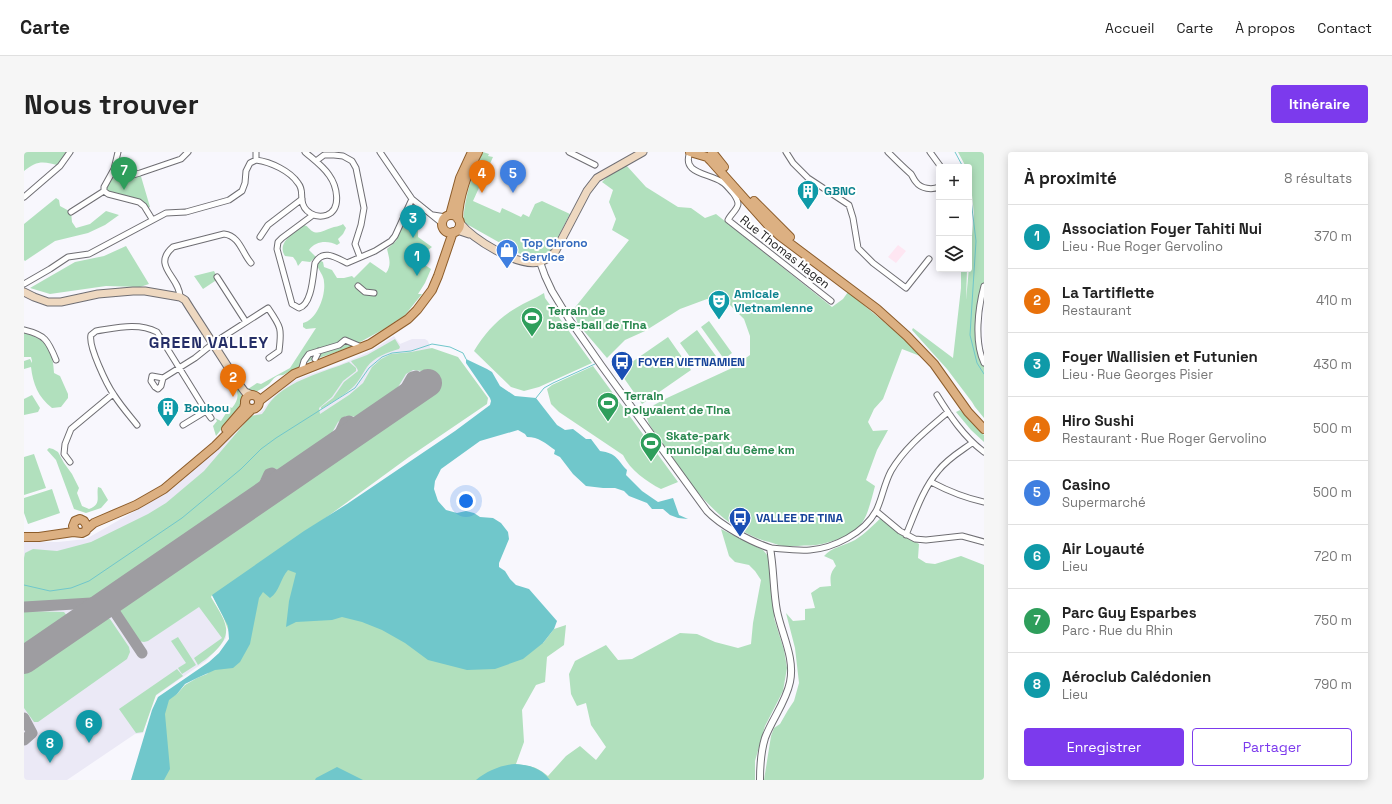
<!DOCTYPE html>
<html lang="fr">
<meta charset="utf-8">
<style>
:root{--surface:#fff;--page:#f6f6f6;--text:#222;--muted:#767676;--line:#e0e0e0;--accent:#7c3aed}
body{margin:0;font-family:"Space Grotesk",sans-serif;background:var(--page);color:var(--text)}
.controls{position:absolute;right:12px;top:12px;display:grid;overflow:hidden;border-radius:4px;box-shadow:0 2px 10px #0003}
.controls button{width:36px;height:36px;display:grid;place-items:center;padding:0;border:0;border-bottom:1px solid var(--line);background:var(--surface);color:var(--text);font:20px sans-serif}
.you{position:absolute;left:442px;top:349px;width:14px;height:14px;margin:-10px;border:3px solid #fff;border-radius:50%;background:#1a73e8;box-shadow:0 0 0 6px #1a73e833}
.badge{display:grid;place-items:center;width:26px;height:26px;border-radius:50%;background:var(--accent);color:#fff;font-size:13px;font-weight:700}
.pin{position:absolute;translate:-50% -33px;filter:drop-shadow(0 1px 2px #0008)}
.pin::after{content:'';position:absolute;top:21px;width:14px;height:12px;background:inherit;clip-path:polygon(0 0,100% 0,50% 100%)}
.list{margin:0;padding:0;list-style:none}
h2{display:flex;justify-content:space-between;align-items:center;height:52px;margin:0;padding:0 16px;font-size:17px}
h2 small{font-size:13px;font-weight:400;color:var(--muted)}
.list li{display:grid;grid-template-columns:26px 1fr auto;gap:12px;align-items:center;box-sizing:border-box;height:64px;padding:0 16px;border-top:1px solid var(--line)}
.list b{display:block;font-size:15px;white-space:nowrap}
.list p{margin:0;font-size:13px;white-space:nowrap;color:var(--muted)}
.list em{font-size:13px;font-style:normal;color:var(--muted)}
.actions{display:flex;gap:8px;padding:12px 16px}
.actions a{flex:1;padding:9px 0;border:1px solid var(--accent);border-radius:4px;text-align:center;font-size:14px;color:var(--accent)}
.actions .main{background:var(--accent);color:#fff}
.icon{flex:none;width:22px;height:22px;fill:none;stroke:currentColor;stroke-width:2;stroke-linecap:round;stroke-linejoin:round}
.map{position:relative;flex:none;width:960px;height:628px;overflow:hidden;border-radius:4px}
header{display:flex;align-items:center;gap:24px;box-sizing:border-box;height:56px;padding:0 20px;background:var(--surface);border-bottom:1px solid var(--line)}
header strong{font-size:19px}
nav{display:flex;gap:22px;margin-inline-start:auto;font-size:14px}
.intro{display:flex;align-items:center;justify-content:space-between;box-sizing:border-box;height:96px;padding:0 24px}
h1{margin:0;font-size:28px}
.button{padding:10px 18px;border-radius:4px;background:var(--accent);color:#fff;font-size:14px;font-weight:700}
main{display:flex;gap:24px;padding:0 24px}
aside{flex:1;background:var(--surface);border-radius:4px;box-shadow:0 2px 10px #0003}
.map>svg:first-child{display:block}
.built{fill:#ebe9f6}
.industrial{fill:#fee6f2}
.green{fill:#b1e0bd}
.water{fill:#70c7cb}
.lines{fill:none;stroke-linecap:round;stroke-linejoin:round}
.stream{stroke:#70c7cb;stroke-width:1}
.taxiway{stroke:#9e9da1;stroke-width:11}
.runway{stroke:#9e9da1;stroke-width:28}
.minor-casing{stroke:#6f6e73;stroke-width:7}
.tertiary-casing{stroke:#6f6e73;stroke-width:8}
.secondary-casing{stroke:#6f6e73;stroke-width:9}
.primary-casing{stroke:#8c5c2a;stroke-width:10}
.minor{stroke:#fff;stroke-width:5}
.tertiary{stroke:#fff;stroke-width:6}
.secondary{stroke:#eed8c0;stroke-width:7}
.primary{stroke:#dcb082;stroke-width:8}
.labels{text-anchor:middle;stroke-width:4;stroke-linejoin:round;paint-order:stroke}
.culture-label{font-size:12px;font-weight:bold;fill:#0d838f;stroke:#fff;text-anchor:start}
.shop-label{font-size:12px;font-weight:bold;fill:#366cbe;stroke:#fff;text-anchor:start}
.street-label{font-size:12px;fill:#232224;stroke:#fff}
.leisure-label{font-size:12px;font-weight:bold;fill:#27864d;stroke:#fff;text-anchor:start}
.transit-label{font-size:12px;font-weight:bold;fill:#164399;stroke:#fff;text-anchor:start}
.district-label{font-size:16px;font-weight:bold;letter-spacing:1px;fill:#252e67;stroke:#fff}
</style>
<header>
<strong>Carte</strong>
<nav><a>Accueil</a><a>Carte</a><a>À propos</a><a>Contact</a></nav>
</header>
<div class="intro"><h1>Nous trouver</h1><a class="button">Itinéraire</a></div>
<main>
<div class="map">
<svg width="960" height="628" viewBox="0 0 960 628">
<rect width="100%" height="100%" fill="#f8f7fd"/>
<path class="built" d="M370,184l6,8 12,-5h13l3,2 3,9 32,17 -257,229 15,22 5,11v9l-7,9 -13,14 -52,36 -11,36 -8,1 -68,46h-43v-238h34l28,-3 70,-40 22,-15 59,-52 13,-15 11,-5 9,-12 20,-17 13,-6 38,-13 30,-13z"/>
<path class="industrial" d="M874,93l8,6 -10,12 -8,-6z"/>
<path class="green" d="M0,0h46l-10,14c-16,-5 -23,-6 -36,5z
M459,0l6,2 -1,2 5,1 -20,44 27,12 2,-5 19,9 2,-3 6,3 6,-13 7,-3 28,13 -19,36 -8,6 -9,2 -16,-5 -55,-31c2,-25 8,-47 20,-70z
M934,0h26v134l-3,13 -2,44 5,20v55l-9,-11 -3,-5 -25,-33 -35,-39 1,-2 40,30 8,-70v-19h6l-1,31 8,-86 -5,-47h-3z
M602,13l20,22 32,20 13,1 14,10 11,-4 116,93 11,-8 5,-7 54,45 18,19 -18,-7 -19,50 -9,10 -6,13 5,9 15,-1 -11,20 -11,30 9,6c-10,38 -12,48 -53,58 -8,2 -16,1 -24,2 -5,0 -10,0 -15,0 -6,-1 -12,-4 -18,-5 -55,-18 -85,-72 -116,-117l-3,-8 8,-11 13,-7 65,-30 18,-13v-19l-6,-17 -18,-18 -19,-2 -27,10 -35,22 -20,9 -18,18 -29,-34 -5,-14 56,-70 -17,-10 4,-11 -7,-17 4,-12 -11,-8 8,-8z
M90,17l13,5 13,-1 10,34 -4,2 -2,-3 -36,-12 -4,-7z
M32,46l3,2 1,6 11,6 1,10 4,6 14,-4 16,-13 13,4 -14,10 -17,8 -33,8 -30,20 -1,-1v-36z
M380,70h11l3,6v9l14,10 -16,12 15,10 -6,14 -7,11h4l-17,21 -21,14 -33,18 -41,14 -27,14c-7,0 -9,3 -13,8 -4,4 -12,8 -17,10l-5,-2v-2l9,-6 4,1 29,-16 26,-40 -10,1 -3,-2v-4c14,-3 23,-28 21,-41 0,-6 -5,-11 -7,-17l1,-2 3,-2 2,1 1,5 8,3 5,8h7l8,-2 2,2 16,-16 16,11c6,-8 3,-15 1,-24l9,-8z
M319,72l3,4 -3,6 -5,5 2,4 -3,2c-9,-5 -22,-4 -28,5l7,7 -6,5 -8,-1 -4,5 -2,-5 -3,-4 -8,-1c-9,-13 10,-25 19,-31 4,1 5,4 8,6 6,4 13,-1 19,-3 4,-2 8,-1 12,-4z
M102,94l23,38 -9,3 -34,-1 -56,8 -20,-6 45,-26 29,-6z
M190,119l4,8 -15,10 -9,-13z
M520,141l1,5 47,65 -53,24 -15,4 -13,-4 -37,-36c10,-17 24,-33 42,-43 9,-6 19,-9 28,-15z
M685,169l23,32 -8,6 -23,-32z
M673,178l19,26 -18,12 -18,-25z
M0,181c23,6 29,17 30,40l6,3 8,18v4l-7,9 -9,1c-14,-11 -19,-24 -21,-41l-7,2v-8l6,-2 2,4v-2l-1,-4h-7z
M644,185l23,33 -49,34 -23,-33z
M371,187l5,8 -1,2c-11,3 -25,8 -32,18 -5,7 -8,15 -15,21 -9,8 -20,14 -31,21v-2l12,-9 11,-16 14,-11c-1,-5 -5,-6 -7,-10l16,-6z
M408,196l26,9 30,41 -1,6 -78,53 -89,65 223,121 11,-14 12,-4 -2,20 -17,12 -2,25 -9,3 -14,25 2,32 -8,22c14,2 20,2 32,12l18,-20 14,-10 16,14 10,-13 -15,-22 -5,-22 -9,3 -6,-12 -2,-20 6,-13 31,-16 12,15 14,-1 48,-26 17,1 18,8 23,6 13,-4 2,-21 8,-43 -6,-9 -6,-6 -14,-3 -6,-6 -8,-27 42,21 5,6 1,7 6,48 -1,7 10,32 3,18 -4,23 -18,35 -10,35v19h-621l23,-76 20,-10 8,-9 12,-7 10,-4 29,-33 -7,-9 -6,-16 -11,-21 -1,2c5,9 14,21 15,31 2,16 -17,29 -28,37l-4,-7 28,-20 -23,-31 -51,34 -4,1 -6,-1 -18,-26 -1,-5 3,-5 314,-216 -14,-18 -9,-1 -7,4 -11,18 -35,25 -14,-1 -8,6 -9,16 -48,34c-13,-12 -20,7 -25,17l-164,111 -15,2h-53v-44l1,-5 8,-4 24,2 34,-9 57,-28 18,-11 38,-32 47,-55 11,-2c4,-4 5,-9 9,-13 18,-21 53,-29 78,-39l7,6v3l-13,10 -11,16 -13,11 1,6 29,-19 14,-12 9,-16 9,-8 10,-5 20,-2z
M569,214l85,116 -17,7c-14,-7 -31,-19 -38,-34l-64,-43 -8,-8 -4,-15 5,-4z
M203,218l15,26 -1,8 -25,32 -3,-10 4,-5 -2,-3 6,3 9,-14 2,1c12,-14 2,-23 -6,-37z
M8,243l8,13 -2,4 -14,3v-16z
M936,258l24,25v7l-13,-12 -15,-18z
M25,296l4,1 5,3 6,11 8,11 7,14 -2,5 5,13 7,3c13,-5 7,-12 9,-22l3,1 7,12 -7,8 -15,5 -12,-4 -18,-49 -9,-10z
M10,302l12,34 -22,7v-38z
M28,337l8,24 -32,11 -4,-11v-15z
M858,365l19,16 18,11 -1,14 8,5 9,1 26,-8 23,9v215h-220l7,-44 3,-8 6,-4 8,-14 6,-9 5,-18 -4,-35 -9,-35 7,8 12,-1v-11l10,-1 -4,-15 9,-6 11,-1c-1,-9 -1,-13 5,-20l-3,-6 -9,-4c8,-9 20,-10 31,-16 10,-6 18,-15 27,-23z
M0,459l40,1 4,5 -2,3 -42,29z
M83,466l3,1 19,28 1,5 -3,7 -89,63h-4l-10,-14v-36l75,-52z
M154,485l18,28 -14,9 -4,-6 8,-5 -15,-22z
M153,517l6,7 -27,19 -13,37 -7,1 -17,-24z"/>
<path class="water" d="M442,207l21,10 5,3 8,14 15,10 21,2 21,27 8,5 8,-1 13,10h5l9,12c17,2 17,9 27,19l-1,5 16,16 16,11 15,-4 6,17 9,4 -10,-1 -8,-3 -7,-6h-11l-5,-6 -18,-7 -5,-5 -9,-3h-12l-17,-2 -13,-12 -13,-17 -6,-3 1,-4c-10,-7 -16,-13 -28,-13l-2,-3 -7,-4 -38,11 -39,28 -6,12 -1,8 4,12 8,9 11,3 9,-2 8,2 6,4 13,1 8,5 7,9 1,7 -10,24v4l6,4 5,8 6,6 13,4 28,32 -3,8 -11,14 -20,16 -28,10 -28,1 -39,-10 -23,-17 -23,-13 -20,-8 -20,-5 -10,3 -36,2 -10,5 3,-26 7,-28 -8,-3c-8,9 -8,21 -18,28l-7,-6 -4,6 -9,46 -10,18 -7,6 -18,2 -18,8 -12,6 -8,10 -8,6 -4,14 5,55 -6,11h-33l21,-70 6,-13 51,-35 10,-9 10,-14 -1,-13 -16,-31 92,-64 43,-27 108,-73 35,-26 1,-4 -1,-3 -24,-35z
M491,612c15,1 26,4 35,16h-74c11,-9 25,-15 39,-16z
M313,615l26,13h-48l1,-2z"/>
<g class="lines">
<path class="stream" d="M931,0l8,15
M945,31l7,58 -6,94 7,28 7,11
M512,246l8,-10 9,-5 42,-19
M0,433l26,6 21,-3 18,-7 93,-63 59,-49 20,-20 15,-11 79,-50 14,-20 13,-11 10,-4 19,-2 21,-7 18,3 13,6 3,6"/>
<path class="taxiway" d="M372,253l16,-28 4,-1 6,5v6l-4,6 -7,1
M309,296l12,-26 4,-1 6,3 2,7 -3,5 -7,2
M233,348l12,-26 3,-1 7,4 2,6 -3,6 -7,2
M0,455l84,-5 34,51
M0,566l8,15 -8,7"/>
<path class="runway" d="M0,508l404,-277"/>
<g class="minor-casing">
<path id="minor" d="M94,0l-4,17 -10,18v4l4,3 31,8 5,4 8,13
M232,0v8
M356,0l32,47 31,25
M545,0l26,13
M666,0c-9,22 19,21 32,30 4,2 7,7 11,11 2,3 5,7 5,11 0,5 -8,11 -10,16l103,81
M762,0l7,11 15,15 41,27 4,13 5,30 15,15 33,25 23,-29
M864,0c8,8 15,15 23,22 2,3 3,6 5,8 5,7 16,8 23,5
M906,0l11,15
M292,9l8,-6h10l9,1 9,5 4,7 8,40 -3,17 -6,19 5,13
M90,17l19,6 7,-2 41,-14 7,-7
M0,45l36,-31 10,-14
M47,60l33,-21
M289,63l-31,23 -4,4 -1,7 15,55 7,4c13,-3 14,-33 16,-45 8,-14 20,-6 32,0l28,-12 16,-10 4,-5 17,-37
M409,63l13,2
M236,85l8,-12 34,-26
M193,125l29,45
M0,132l26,-15 18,-12 21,-3 77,-41 20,-1 43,-12 13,-9 3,-8 1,-12 4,-8 6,-3c15,2 34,11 42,23 5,6 3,10 4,17 1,12 14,19 25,15 15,-6 10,-29 2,-40 -6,-9 -16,-16 -24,-23
M334,134l7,6 9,1
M960,134c-6,22 -10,56 0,77
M156,145c0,-20 -29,-31 -7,-50l51,-13c16,2 18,19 27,29
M0,178c21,5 24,10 32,30
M291,207l4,-8
M278,216l2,-7 5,-7 30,-9 6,-5 14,6
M139,226l-2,8 -3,3 -3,-2 -4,-6 1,-5 11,2 32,-20 20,-16 53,-34c13,19 14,20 11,43l-10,7
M913,243c13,21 27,42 47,57
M182,259l5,7
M113,273c-8,-10 -16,-19 -23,-30 -7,-10 -26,-49 -23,-60l5,-4c20,-3 42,-9 61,1l49,79 -23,14
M46,310l-6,-8 1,-10 6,-15 42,-35
M907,330c17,9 34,16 53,20
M852,359l24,20 15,8 11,1 36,-4 22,6
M882,383c9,-22 17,-46 32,-64 9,-12 23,-20 34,-28
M746,396c13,1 27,3 40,2 24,-2 54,-17 66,-39 6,-12 8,-27 15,-40 14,-24 36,-41 57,-59"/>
</g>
<g class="tertiary-casing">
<path id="tertiary" d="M516,110l5,14 7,15 17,28 32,46 106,146c13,14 44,31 63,37 4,21 3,42 7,63 5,24 18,47 13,71 -4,20 -18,37 -25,56 -4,13 -5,28 -5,42"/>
</g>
<g class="secondary-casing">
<path id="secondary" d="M436,71c13,16 57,44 79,39 6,-1 12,-6 16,-10l32,-61 10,-13 46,-26
M433,78l12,4
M0,140l10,5 14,5h13l37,-8 35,-3h12l35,6 5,3 5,8 49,76 6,8 7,3"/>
</g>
<g class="primary-casing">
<path id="primary" d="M666,0l17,5 4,4 57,64 12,11 97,73 30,27 27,28 34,48 16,17
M688,0l12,15
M730,49l36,36
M426,63l10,-37 12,-26
M418 72a9 9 0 1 1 18 0a9 9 0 1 1-18 0Z
M434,67c0,-20 10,-49 20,-67
M221 250a7 7 0 1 1 14 0a7 7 0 1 1-14 0Z
M235,249l35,-27 76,-30 38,-25 9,-9 15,-20 6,-14 15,-44
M202,277l18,-21 1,-4
M63,377l7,-6 42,-18 28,-16 51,-43 36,-36
M0,385h15l34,-5 9,1 4,-2 1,-5 -3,-5 -4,-2 -5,2 -2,5 3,6"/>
</g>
<use href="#minor" class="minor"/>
<use href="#tertiary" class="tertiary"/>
<use href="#secondary" class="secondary"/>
<use href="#primary" class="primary"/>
</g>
<defs>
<g id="building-pin" transform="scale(1.15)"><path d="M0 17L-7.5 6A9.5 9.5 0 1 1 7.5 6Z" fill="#0f9aa8" stroke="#fff"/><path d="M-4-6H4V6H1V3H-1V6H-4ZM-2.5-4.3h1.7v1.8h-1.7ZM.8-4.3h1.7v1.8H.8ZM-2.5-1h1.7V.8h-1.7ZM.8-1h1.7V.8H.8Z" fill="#fff"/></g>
<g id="shop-pin" transform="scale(1.15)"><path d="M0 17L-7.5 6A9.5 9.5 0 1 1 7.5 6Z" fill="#3f7fe0" stroke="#fff"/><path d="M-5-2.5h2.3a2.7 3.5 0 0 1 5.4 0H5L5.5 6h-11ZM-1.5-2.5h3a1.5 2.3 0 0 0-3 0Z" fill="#fff"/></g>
<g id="theatre-pin" transform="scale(1.15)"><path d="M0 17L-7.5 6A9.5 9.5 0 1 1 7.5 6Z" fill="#0f9aa8" stroke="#fff"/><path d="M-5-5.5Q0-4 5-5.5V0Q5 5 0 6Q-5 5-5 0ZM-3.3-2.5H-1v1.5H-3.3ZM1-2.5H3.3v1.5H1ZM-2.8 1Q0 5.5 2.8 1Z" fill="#fff"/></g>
<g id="stadium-pin" transform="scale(1.15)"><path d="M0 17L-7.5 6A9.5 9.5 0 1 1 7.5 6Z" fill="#2e9e5b" stroke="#fff"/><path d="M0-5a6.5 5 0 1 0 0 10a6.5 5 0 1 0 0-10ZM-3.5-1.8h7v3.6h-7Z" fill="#fff"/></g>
<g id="bus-pin" transform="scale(1.15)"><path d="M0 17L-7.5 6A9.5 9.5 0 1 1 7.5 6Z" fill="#1a4fb4" stroke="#fff"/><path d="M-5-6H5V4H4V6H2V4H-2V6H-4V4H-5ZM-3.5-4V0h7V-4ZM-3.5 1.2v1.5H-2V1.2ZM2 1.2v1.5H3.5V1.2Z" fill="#fff"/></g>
</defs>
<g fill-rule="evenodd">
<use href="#building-pin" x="784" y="39"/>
<use href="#shop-pin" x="483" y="98"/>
<use href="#theatre-pin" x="695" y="149"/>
<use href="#stadium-pin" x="508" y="166"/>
<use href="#bus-pin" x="598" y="210"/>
<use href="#stadium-pin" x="584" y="251"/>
<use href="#building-pin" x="144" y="256"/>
<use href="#stadium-pin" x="627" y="291"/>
<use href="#bus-pin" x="716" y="366"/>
</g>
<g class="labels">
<g class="culture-label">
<text x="800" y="43">GBNC</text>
<text x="710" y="146">Amicale<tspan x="710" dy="14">Vietnamienne</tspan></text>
<text x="160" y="260">Boubou</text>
</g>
<g class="shop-label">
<text x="498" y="95">Top Chrono<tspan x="498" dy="14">Service</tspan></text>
</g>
<g class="street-label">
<text transform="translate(761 100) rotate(38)" y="4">Rue Thomas Hagen</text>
</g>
<g class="leisure-label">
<text x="524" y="163">Terrain de<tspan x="524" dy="14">base-ball de Tina</tspan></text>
<text x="600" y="248">Terrain<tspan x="600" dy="14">polyvalent de Tina</tspan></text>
<text x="642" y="288">Skate-park<tspan x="642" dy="14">municipal du 6ème km</tspan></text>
</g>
<g class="transit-label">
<text x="614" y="214">FOYER VIETNAMIEN</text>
<text x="732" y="370">VALLEE DE TINA</text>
</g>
<g class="district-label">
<text x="185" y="196">GREEN VALLEY</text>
</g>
</g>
</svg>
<div class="controls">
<button>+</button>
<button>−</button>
<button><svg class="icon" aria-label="layers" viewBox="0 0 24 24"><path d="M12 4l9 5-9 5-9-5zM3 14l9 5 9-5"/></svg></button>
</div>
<div class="you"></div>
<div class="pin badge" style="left:393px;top:124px;background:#0f9aa8">1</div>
<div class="pin badge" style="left:209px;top:245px;background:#e8710a">2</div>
<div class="pin badge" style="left:389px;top:86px;background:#0f9aa8">3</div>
<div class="pin badge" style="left:458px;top:41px;background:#e8710a">4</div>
<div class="pin badge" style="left:489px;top:41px;background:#3f7fe0">5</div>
<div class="pin badge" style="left:65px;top:591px;background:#0f9aa8">6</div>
<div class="pin badge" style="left:100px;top:38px;background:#2e9e5b">7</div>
<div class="pin badge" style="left:26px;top:611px;background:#0f9aa8">8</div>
</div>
<aside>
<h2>À proximité<small>8 résultats</small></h2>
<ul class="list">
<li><span class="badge" style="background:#0f9aa8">1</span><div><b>Association Foyer Tahiti Nui</b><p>Lieu · Rue Roger Gervolino</p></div><em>370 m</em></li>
<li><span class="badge" style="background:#e8710a">2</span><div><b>La Tartiflette</b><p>Restaurant</p></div><em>410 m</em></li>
<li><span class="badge" style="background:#0f9aa8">3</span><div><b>Foyer Wallisien et Futunien</b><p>Lieu · Rue Georges Pisier</p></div><em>430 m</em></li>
<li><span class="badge" style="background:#e8710a">4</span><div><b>Hiro Sushi</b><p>Restaurant · Rue Roger Gervolino</p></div><em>500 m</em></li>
<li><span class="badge" style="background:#3f7fe0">5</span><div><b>Casino</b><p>Supermarché</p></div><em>500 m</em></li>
<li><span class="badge" style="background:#0f9aa8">6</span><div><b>Air Loyauté</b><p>Lieu</p></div><em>720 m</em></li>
<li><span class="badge" style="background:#2e9e5b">7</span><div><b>Parc Guy Esparbes</b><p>Parc · Rue du Rhin</p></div><em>750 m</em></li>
<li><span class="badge" style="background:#0f9aa8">8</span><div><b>Aéroclub Calédonien</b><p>Lieu</p></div><em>790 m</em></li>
</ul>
<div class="actions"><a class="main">Enregistrer</a><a>Partager</a></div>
</aside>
</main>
